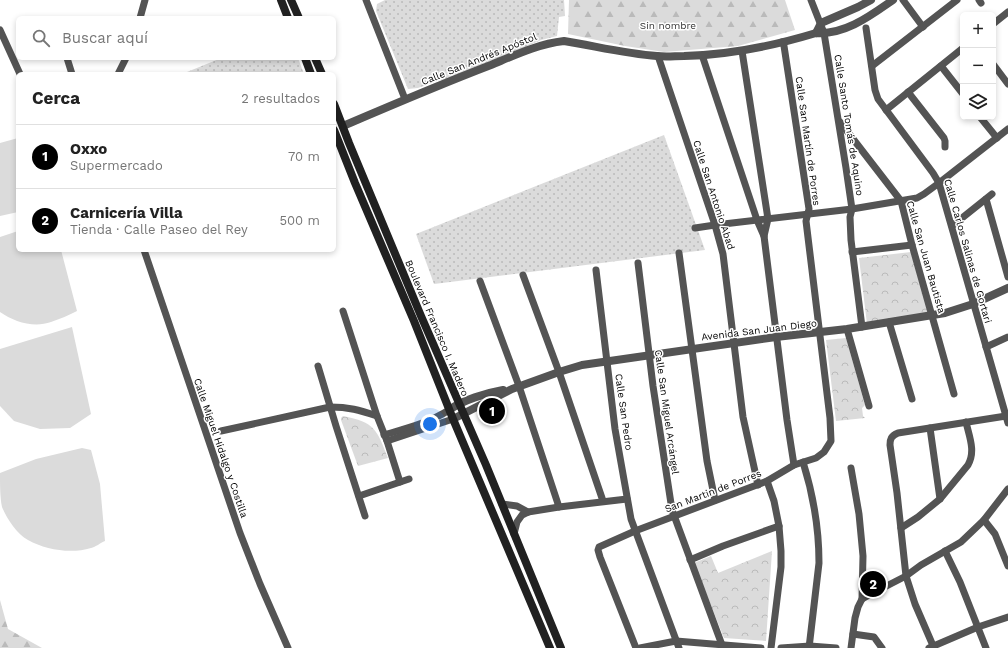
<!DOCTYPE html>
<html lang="es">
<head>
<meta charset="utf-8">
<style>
	:root { --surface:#fff; --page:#f2f2f2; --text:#222; --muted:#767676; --line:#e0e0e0; --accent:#000 }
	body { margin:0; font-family:"Work Sans",sans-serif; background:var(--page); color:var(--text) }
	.controls { position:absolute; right:12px; top:12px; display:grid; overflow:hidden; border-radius:6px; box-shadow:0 2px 6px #0003 }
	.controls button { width:36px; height:36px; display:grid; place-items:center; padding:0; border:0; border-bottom:1px solid var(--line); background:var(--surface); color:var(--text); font:20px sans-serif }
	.you { position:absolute; left:430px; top:424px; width:14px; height:14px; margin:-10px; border:3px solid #fff; border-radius:50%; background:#1a73e8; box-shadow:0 0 0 6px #1a73e833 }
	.badge { display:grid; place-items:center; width:26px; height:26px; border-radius:50%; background:var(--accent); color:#fff; font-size:13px; font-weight:700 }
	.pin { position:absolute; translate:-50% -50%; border:2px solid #fff; box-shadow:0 1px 4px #0006 }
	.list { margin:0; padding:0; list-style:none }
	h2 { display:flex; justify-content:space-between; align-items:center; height:52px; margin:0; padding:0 16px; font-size:17px }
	h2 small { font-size:13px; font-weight:400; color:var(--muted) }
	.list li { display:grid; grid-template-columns:26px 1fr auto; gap:12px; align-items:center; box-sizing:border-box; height:64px; padding:0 16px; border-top:1px solid var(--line) }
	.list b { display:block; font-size:15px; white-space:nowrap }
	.list p { margin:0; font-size:13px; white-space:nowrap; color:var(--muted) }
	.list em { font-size:13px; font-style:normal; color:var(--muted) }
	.icon { flex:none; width:22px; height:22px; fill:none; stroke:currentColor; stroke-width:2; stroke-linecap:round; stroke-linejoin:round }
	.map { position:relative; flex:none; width:1008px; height:648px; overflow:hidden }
	.search { position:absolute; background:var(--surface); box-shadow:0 2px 6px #0003; left:16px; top:16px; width:320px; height:44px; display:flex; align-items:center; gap:10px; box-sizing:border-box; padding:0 14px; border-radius:6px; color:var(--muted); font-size:15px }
	.panel { position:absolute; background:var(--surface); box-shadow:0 2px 6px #0003; left:16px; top:72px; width:320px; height:180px; border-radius:6px }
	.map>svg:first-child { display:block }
	.grass { fill:url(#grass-dots) }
	.forest { fill:url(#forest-firs) }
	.park { fill:url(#park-crowns) }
	.garden { fill:#dbdbdb }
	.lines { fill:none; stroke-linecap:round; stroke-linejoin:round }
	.minor { stroke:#545454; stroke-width:7 }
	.tertiary { stroke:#545454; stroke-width:8 }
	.secondary { stroke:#212121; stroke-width:8 }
	.labels { text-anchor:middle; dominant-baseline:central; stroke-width:3; stroke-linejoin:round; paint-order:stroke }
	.park-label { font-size:10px; fill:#323232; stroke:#fff }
	.street-label { font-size:10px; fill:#000; stroke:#fff }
</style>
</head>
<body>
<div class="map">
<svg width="1008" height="648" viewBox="0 0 1008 648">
	<defs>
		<pattern id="grass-dots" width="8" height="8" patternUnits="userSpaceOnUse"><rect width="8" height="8" fill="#dbdbdb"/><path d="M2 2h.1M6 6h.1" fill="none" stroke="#bababa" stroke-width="1.8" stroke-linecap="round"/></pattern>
		<pattern id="forest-firs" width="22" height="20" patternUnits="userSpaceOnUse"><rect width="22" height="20" fill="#dbdbdb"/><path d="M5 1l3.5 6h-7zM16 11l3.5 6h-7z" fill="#bababa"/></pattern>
		<pattern id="park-crowns" width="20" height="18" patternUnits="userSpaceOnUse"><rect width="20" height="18" fill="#dbdbdb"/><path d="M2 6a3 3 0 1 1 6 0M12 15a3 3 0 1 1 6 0" fill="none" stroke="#bababa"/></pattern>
	</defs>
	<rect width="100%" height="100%" fill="#fff"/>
	<g class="grass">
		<path d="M 385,0 L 564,0 L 565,16 L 559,17 L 557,36 L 541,40 L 461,76 L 437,81 L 418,88 L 408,89 L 376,11 L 377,4 Z"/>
		<path d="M 218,58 L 298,58 L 304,74 L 182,74 L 219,59 Z"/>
		<path d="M 664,135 L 705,250 L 434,284 L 416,234 Z"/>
	</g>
	<g class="forest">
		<path d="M 569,0 L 785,0 L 795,30 L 738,46 L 664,52 L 625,46 L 568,34 Z"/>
		<path d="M 0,600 L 8,629 L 42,648 L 0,648 Z"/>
	</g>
	<g class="park">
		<path d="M 911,252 L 929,314 L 867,324 L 859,258 Z"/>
		<path d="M 846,338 L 865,405 L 862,408 L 863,416 L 865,418 L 836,421 L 826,340 Z"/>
		<path d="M 343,416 C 375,422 377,430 388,458 L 358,466 L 341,420 L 341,418 Z"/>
		<path d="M 772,551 L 766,641 L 724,638 L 694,563 L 711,556 L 718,573 Z"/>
	</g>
	<g class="garden">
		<path d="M 18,138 L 18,212 L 0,216 L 0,143 Z"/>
		<path d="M 18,231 L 18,250 L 61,250 L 77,311 C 69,315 60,319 51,322 C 34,328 14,322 0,312 L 0,237 Z"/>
		<path d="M 72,327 L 91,414 L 70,428 L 40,429 L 14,421 L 0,406 L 0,349 Z"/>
		<path d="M 82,448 L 91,450 L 100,484 L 105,541 C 100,543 96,547 91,548 C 71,554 46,550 28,540 C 17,534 7,519 2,507 C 0,498 0,483 0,473 L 36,459 Z"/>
	</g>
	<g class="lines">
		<g class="minor">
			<path d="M 366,0 L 405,99"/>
			<path d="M 811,0 L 824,33 L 846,168 L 852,209 L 850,217 L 851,240 L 862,327"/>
			<path d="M 903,0 L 923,27"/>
			<path d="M 979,0 L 981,3"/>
			<path d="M 140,18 L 145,0"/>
			<path d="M 993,24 L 1008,12"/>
			<path d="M 866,28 L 875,90 L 878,99 L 933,173 L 939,183 L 1008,423"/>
			<path d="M 0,30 L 20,74"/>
			<path d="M 742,51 L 768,219 L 764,236 L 787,420 L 794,465"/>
			<path d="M 702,55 L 757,220 L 764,236"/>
			<path d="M 658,56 L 715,225 L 723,254 L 743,417 L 758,485"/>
			<path d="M 67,58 L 72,74"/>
			<path d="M 993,64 L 1008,84"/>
			<path d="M 872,66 L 957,0"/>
			<path d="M 941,66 L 963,94"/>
			<path d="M 118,74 L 126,58"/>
			<path d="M 908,92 L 944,138 L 945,141 L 945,147"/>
			<path d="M 886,110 L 963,48"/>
			<path d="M 980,117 L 997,138"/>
			<path d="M 840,122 L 901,201 L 912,245 L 954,394"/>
			<path d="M 986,199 L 1008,277"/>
			<path d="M 952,226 L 992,194"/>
			<path d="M 695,228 L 715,225 L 852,209 L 917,198 L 924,194 L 939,183 L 1008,129"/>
			<path d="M 144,250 L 240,533 L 260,584 L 288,648"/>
			<path d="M 852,252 L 912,245"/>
			<path d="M 679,253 L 707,461 L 715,500"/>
			<path d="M 638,263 L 653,386 L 672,510 L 722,645"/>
			<path d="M 596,270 L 615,429 L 631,519 L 679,648"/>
			<path d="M 523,275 L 559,372 L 603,501"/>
			<path d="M 480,281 L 519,386 L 559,507"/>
			<path d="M 343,311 L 377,416 L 387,441 L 400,482"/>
			<path d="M 889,322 L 912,399"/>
			<path d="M 847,329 L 869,406"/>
			<path d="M 986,347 L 1008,337"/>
			<path d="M 318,366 L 336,426 L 365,516"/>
			<path d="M 930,428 L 940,499"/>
			<path d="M 221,431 L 330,407 C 349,407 359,410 377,416"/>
			<path d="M 384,435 C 404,429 431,422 449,410"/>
			<path d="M 387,441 L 453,419"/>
			<path d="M 803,462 C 813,494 819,530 819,563 L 809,648"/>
			<path d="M 851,468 L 859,514 L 863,556 L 862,599"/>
			<path d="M 767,481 L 774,501 L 779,526 L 781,551 L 781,567 L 771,648"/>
			<path d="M 359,496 L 409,479"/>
			<path d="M 502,504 L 517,506 L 528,512"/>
			<path d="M 984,520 L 995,534 L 1008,566"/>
			<path d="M 901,528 L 918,517 L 940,499 L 968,465 C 976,451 969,436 966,422"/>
			<path d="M 514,534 L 517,522 L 522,515 L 528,512 L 559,507 L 627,499"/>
			<path d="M 945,551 L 960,582 L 986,648"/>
			<path d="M 690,560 L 723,546 L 779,526"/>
			<path d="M 853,634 L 874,637 L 882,648"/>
			<path d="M 636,648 L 600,557 L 598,550 L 599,547 L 635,531 L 767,481 L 794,465 L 816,458 L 824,452 L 831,441 L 830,418 L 806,221 L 809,209 L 784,46 L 782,42"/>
			<path d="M 640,648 L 676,641 L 761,648"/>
			<path d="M 781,648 L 810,646 L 836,648"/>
			<path d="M 851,648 L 855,618 L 858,607 L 862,599 L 871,594 L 906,576 L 921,565 L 961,542 L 984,520 L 1008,489"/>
			<path d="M 929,648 L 978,627 L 1008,617"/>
			<path d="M 934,648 L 915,604 L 906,576 L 897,493 L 890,445 C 890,439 891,436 898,433 L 1006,416"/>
		</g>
		<g class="tertiary">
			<path d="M 816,33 L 821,23 L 858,7 L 871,0"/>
			<path d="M 343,126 C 392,105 441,84 491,65 C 515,55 538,44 564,41 C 595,46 626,54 657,56 C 666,57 675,56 684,56 C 729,55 773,46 816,33 C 845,35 870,16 893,0"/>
			<path d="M 449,410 C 463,400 486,393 503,390"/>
			<path d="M 453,419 L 512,389 L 559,372 L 582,365 L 776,337 L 847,329 L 945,313 L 973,304 L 1008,288"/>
		</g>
		<g class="secondary">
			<path d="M 281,0 L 288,18"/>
			<path d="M 291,0 L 299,18"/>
			<path d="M 305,58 L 311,74"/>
			<path d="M 315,58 L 322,74"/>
			<path d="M 334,104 L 349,143 L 421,316 L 486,465 L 561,648"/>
			<path d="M 334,130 L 355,183 L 414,321 L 453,419 L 550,648"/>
		</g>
	</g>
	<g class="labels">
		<g class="park-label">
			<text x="668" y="25">Sin nombre</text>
		</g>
		<g class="street-label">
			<text transform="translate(479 59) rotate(-22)">Calle San Andrés Apóstol</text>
			<text transform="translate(849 125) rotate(81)">Calle Santo Tomás de Aquino</text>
			<text transform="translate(808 141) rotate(82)">Calle San Martín de Porres</text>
			<text transform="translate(714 195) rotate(72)">Calle San Antonio Abad</text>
			<text transform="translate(968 251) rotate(74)">Calle Carlos Salinas de Gortari</text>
			<text transform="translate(926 257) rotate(74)">Calle San Juan Bautista</text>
			<text transform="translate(437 328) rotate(67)">Boulevard Francisco I. Madero</text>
			<text transform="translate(759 330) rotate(-7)">Avenida San Juan Diego</text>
			<text transform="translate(624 412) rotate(82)">Calle San Pedro</text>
			<text transform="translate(667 412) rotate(82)">Calle San Miguel Arcángel</text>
			<text transform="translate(221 448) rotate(71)">Calle Miguel Hidalgo y Costilla</text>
			<text transform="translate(713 491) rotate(-21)">San Martin de Porres</text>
		</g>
	</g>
</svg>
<div class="controls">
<button>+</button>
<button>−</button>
<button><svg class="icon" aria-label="layers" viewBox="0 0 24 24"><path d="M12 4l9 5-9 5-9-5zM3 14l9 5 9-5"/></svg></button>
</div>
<div class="you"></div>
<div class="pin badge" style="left:492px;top:411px">1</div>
<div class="pin badge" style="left:873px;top:584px">2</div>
<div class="search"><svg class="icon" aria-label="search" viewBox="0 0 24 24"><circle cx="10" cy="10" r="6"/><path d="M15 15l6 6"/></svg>Buscar aquí</div>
<section class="panel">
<h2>Cerca<small>2 resultados</small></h2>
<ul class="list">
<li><span class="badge">1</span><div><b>Oxxo</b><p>Supermercado</p></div><em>70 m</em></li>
<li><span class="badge">2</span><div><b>Carnicería Villa</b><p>Tienda · Calle Paseo del Rey</p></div><em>500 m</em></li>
</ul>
</section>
</div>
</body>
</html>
